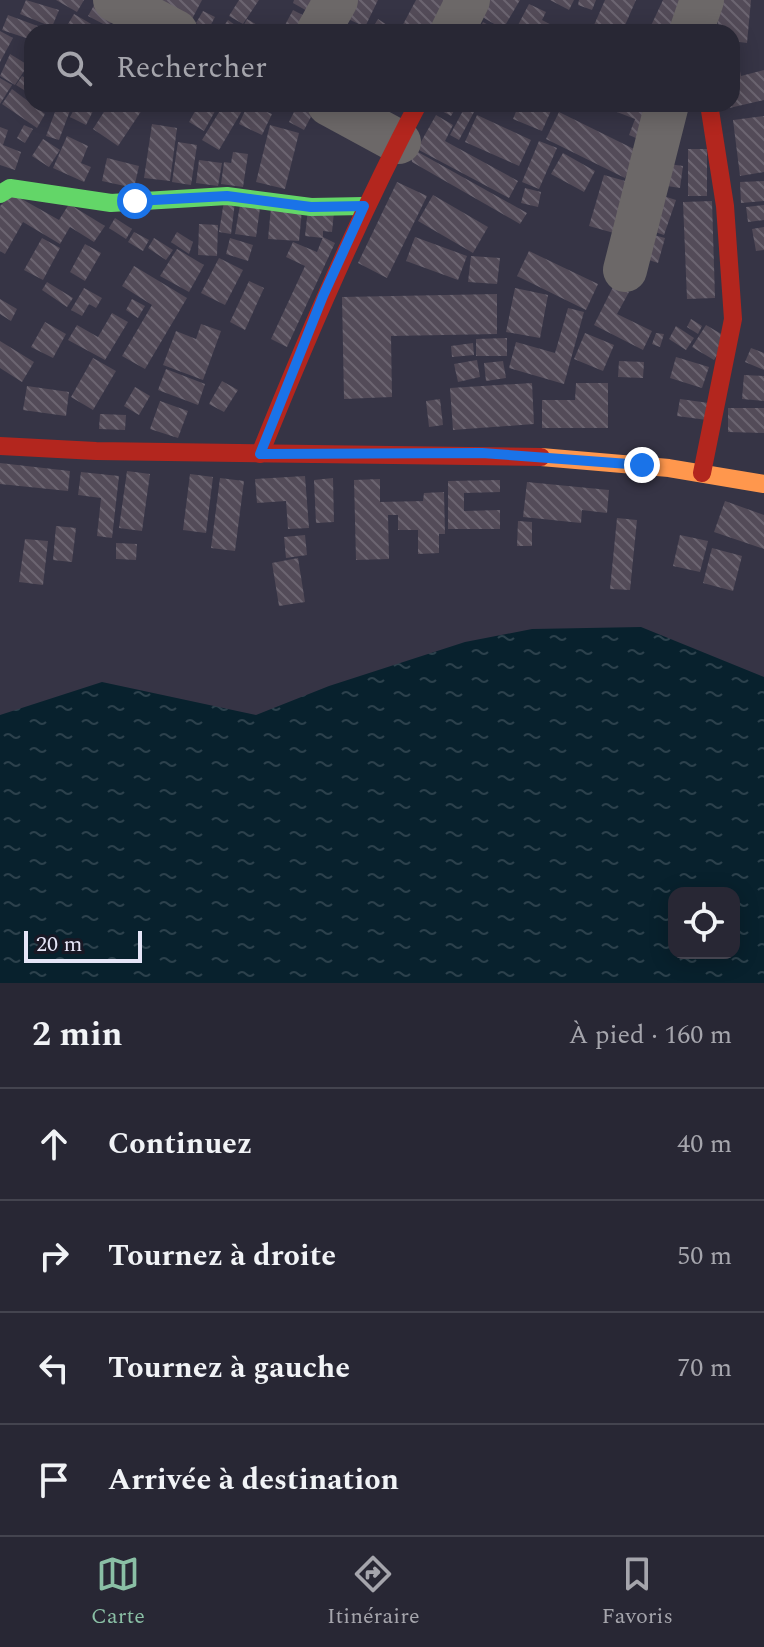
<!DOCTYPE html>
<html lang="fr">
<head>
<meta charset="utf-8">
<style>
	:root { --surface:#282734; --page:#302f3c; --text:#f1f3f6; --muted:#a5a5ac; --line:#44444f; --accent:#8abfa5 }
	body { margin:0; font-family:Spectral,serif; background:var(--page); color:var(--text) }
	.controls { position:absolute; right:24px; bottom:24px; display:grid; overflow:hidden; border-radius:16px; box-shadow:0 4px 20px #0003 }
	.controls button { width:72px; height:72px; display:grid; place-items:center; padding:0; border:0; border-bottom:2px solid var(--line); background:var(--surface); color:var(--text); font:40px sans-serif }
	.scale { position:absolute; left:24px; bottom:20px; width:118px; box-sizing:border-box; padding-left:8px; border:4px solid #e5e5f7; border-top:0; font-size:22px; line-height:28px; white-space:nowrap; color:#e5e5f7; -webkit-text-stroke:6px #191825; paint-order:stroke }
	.stop { position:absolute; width:24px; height:24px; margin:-18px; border:6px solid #1a73e8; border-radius:50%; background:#fff }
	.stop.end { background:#1a73e8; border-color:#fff; box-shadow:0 2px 8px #0008 }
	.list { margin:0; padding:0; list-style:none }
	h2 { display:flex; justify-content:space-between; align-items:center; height:104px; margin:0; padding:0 32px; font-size:34px }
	h2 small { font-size:26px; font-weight:400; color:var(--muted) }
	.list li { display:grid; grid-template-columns:52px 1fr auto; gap:24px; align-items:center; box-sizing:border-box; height:112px; padding:0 32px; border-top:2px solid var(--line) }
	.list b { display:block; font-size:30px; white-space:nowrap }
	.list em { font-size:26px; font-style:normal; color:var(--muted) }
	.icon { flex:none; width:44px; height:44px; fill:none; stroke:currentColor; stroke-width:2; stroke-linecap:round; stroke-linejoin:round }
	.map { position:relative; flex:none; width:764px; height:983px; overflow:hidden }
	.search { position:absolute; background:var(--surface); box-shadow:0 4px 20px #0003; left:24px; right:24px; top:24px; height:88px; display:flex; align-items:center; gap:20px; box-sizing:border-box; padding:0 28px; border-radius:24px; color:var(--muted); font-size:30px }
	.sheet { height:552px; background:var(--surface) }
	nav { display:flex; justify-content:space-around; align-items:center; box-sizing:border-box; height:112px; border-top:2px solid var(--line); background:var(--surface); font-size:22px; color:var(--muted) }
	nav a { display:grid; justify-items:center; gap:4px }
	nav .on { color:var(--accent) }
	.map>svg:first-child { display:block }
	.water { fill:url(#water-ripples); fill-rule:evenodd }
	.building { fill:url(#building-back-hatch) }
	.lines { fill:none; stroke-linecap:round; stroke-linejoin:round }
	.street { stroke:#6c6868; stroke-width:44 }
	.fast { stroke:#63d668; stroke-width:18 }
	.slow { stroke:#ff974d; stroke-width:18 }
	.jam { stroke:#b3261e; stroke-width:18 }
	.route { stroke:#1a73e8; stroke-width:10 }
</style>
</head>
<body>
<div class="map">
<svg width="764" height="983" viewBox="0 0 764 983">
	<defs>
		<pattern id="water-ripples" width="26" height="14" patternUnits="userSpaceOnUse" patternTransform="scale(2)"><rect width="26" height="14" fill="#08212d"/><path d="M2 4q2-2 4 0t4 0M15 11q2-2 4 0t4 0" fill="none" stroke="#2c414c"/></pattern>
		<pattern id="building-back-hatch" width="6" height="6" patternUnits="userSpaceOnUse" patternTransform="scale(2)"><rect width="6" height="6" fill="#534b58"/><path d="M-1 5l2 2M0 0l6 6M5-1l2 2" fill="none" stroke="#6c6571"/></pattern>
	</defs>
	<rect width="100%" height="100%" fill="#363445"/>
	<path class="water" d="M 641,627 L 764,677 L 764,983 L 0,983 L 0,715 L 102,682 L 256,715 L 329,686 L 465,642 L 532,629 ZM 674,893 L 734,893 L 734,953 L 674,953 Z"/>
	<g class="building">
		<path d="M 26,0 L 59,10 L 52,27 L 20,14 Z"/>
		<path d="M 56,0 L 84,0 L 77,12 Z"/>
		<path d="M 97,0 L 114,14 L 109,27 L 88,16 Z"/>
		<path d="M 161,0 L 202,0 L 191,21 Z"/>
		<path d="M 239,0 L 259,0 L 243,24 L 229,16 Z"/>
		<path d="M 294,0 L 315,0 L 309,12 L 293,3 Z"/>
		<path d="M 352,0 L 378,0 L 365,27 L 344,17 Z"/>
		<path d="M 416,0 L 451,0 L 434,32 L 399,32 Z"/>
		<path d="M 485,0 L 520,0 L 503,29 L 477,14 Z"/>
		<path d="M 550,0 L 574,0 L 569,10 Z"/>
		<path d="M 579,0 L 596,0 L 592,10 L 578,5 Z"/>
		<path d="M 605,0 L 636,0 L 622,32 L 591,32 Z"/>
		<path d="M 663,0 L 696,0 L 681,32 L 648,32 Z"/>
		<path d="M 720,0 L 751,0 L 747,43 L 732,41 L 732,32 L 717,32 Z"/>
		<path d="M 529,4 L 546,12 L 542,20 L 565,32 L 527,32 L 517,27 Z"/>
		<path d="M 293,10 L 316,22 L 311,32 L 294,32 L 284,27 Z"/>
		<path d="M 203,11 L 215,17 L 208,30 L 196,23 Z"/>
		<path d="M 74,14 L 105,32 L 65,29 Z"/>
		<path d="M 8,15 L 43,28 L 41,32 L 32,32 L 32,40 L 2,30 Z"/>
		<path d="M 247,19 L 269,32 L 240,32 Z"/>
		<path d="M 378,19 L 393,29 L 391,32 L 370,32 Z"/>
		<path d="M 228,20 L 238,27 L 234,32 L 220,31 Z"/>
		<path d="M 483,22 L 501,32 L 478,32 Z"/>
		<path d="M 0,31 L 13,38 L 0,62 Z"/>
		<path d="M 10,54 L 28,65 L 15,85 L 0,76 Z"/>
		<path d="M 737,57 L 741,76 L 764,70 L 764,100 L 725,109 L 724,104 L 732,104 L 732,58 Z"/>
		<path d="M 22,76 L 32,82 L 32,95 L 16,85 Z"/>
		<path d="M 0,78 L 12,85 L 0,104 Z"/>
		<path d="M 12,89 L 45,114 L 37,128 L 2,104 Z"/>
		<path d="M 58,104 L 71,108 L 59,140 L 46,136 Z"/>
		<path d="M 77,104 L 95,107 L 86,125 L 70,117 Z"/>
		<path d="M 109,104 L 146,104 L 118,146 L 93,129 Z"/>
		<path d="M 199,104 L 219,104 L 204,131 L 189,122 Z"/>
		<path d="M 224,104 L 246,104 L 219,150 L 202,140 Z"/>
		<path d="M 248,104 L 272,114 L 262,135 L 239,124 Z"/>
		<path d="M 298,104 L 314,111 L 304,130 L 289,122 Z"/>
		<path d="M 441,104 L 454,104 L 457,106 L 451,116 L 438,109 Z"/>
		<path d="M 519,104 L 554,104 L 542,131 L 513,119 Z"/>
		<path d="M 605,104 L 661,104 L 645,142 L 629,135 L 635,119 L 604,107 Z"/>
		<path d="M 465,107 L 474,112 L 459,140 L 450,135 Z"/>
		<path d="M 559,112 L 638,151 L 625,178 L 546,139 Z"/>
		<path d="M 436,115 L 453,125 L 445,141 L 518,181 L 509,198 L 417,149 Z"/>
		<path d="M 477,115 L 531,140 L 519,166 L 465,142 Z"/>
		<path d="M 764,116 L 764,172 L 740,176 L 733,120 Z"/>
		<path d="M 152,124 L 177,128 L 170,181 L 144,178 Z"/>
		<path d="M 24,125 L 33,129 L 25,143 L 17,138 Z"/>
		<path d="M 270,125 L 299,133 L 285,189 L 256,182 Z"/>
		<path d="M 0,127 L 8,130 L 3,145 L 21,152 L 15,170 L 0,165 Z"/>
		<path d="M 67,136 L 88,146 L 81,163 L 91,167 L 84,182 L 53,168 Z"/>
		<path d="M 43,139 L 60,150 L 49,167 L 32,156 Z"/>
		<path d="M 539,141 L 557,148 L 539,189 L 522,182 Z"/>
		<path d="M 178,142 L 197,145 L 191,185 L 172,182 Z"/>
		<path d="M 409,147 L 527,213 L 520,224 L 412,162 Z"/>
		<rect x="688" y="149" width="19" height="47"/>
		<path d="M 233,152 L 248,154 L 243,187 L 221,184 L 224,162 L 231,163 Z"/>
		<path d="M 563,153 L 595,171 L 584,192 L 551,174 Z"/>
		<path d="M 107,158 L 139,166 L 134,188 L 102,181 Z"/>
		<path d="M 199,160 L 222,163 L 218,186 L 196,183 Z"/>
		<path d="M 669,164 L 683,166 L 680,188 L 654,184 Z"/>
		<path d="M 604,175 L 636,184 L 621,235 L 589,226 Z"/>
		<path d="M 764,181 L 764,201 L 741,203 L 740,182 Z"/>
		<path d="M 397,182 L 427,196 L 387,278 L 358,263 Z"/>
		<path d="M 525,188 L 541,192 L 538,207 L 521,203 Z"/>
		<path d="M 654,193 L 676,200 L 664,235 L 643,228 Z"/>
		<path d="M 13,194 L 59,220 L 69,204 L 105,226 L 94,242 L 70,227 L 60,244 L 23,222 L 5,254 L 0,251 L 0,206 Z"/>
		<path d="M 433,195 L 488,227 L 473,253 L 418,221 Z"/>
		<path d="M 224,201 L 235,202 L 231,234 L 219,232 Z"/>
		<path d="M 712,201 L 715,298 L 687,299 L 683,202 Z"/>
		<path d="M 240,205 L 260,208 L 256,237 L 235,234 Z"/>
		<path d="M 764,205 L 764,220 L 748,222 L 746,207 Z"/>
		<path d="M 271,207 L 302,210 L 299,241 L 268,239 Z"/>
		<path d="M 308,209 L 334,212 L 332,232 L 323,231 L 323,238 L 305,236 Z"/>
		<path d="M 115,218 L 132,229 L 126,239 L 109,228 Z"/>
		<path d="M 199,224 L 218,225 L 217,256 L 198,255 Z"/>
		<path d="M 764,227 L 764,250 L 756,251 L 752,229 Z"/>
		<path d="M 134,232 L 149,240 L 143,251 L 128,242 Z"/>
		<path d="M 177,232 L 193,242 L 189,254 L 171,242 Z"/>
		<path d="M 643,232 L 665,238 L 658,263 L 637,256 Z"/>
		<path d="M 323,237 L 335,243 L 287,347 L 271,339 L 305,266 L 286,257 L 293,242 L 317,252 Z"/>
		<path d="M 415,237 L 467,256 L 458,280 L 406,261 Z"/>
		<path d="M 42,238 L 60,248 L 43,280 L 24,270 Z"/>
		<path d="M 154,238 L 173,250 L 166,260 L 148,248 Z"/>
		<path d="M 230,238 L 253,245 L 248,261 L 226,254 Z"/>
		<path d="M 85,244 L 101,253 L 85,281 L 70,272 Z"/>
		<path d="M 177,249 L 204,265 L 189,292 L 160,276 Z"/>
		<path d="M 529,251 L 598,284 L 586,310 L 517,276 Z"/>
		<path d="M 471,256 L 500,258 L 497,284 L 468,282 Z"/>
		<path d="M 219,258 L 243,270 L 225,305 L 201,293 Z"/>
		<path d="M 134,266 L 187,298 L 145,369 L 122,356 L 152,305 L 122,286 Z"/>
		<path d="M 249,281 L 264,288 L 245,330 L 230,322 Z"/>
		<path d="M 47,282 L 73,298 L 67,307 L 42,290 Z"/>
		<path d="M 614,285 L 629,292 L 617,314 L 652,331 L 643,350 L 594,325 Z"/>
		<path d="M 84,288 L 102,298 L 96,308 L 89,304 L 82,316 L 71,310 Z"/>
		<path d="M 515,288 L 548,295 L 540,338 L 506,332 Z"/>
		<path d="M 497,294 L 497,334 L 391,336 L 392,397 L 344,399 L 342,297 Z"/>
		<path d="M 0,299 L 17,309 L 11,321 L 0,314 Z"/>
		<path d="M 132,299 L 145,306 L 138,318 L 126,310 Z"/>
		<path d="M 568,308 L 584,312 L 564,384 L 509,368 L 516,342 L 555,353 Z"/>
		<path d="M 112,313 L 128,322 L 105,360 L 68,340 L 77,325 L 98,337 Z"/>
		<path d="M 691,319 L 702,326 L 698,334 L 687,327 Z"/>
		<path d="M 45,322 L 66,334 L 53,358 L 31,347 Z"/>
		<path d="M 201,324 L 221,331 L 203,380 L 163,365 L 176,331 L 196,339 Z"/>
		<path d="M 706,325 L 728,338 L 714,360 L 692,347 Z"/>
		<path d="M 676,326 L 694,338 L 686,350 L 669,339 Z"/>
		<path d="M 585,333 L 614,345 L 603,371 L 574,359 Z"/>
		<path d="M 656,333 L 664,334 L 660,347 L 652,344 Z"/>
		<path d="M 507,338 L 507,356 L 476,356 L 476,339 Z"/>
		<path d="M 0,341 L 34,362 L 22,382 L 0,368 Z"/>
		<path d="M 473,343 L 474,355 L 452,357 L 451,346 Z"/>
		<path d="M 751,348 L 764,353 L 764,370 L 745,362 Z"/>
		<path d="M 676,357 L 709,367 L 702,388 L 670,378 Z"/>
		<path d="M 93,358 L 116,371 L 93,410 L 71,397 Z"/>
		<path d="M 477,360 L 480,377 L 458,382 L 454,364 Z"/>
		<path d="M 503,361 L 506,378 L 486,381 L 484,363 Z"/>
		<path d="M 619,361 L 644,362 L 643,378 L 618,377 Z"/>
		<path d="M 166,369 L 205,384 L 198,405 L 158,390 Z"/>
		<path d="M 744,375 L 764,376 L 764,401 L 742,399 Z"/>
		<path d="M 222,381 L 238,390 L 224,412 L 209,404 Z"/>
		<path d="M 532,383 L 534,424 L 453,430 L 450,388 Z"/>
		<path d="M 576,383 L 608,383 L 608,428 L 542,428 L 542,400 L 575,400 Z"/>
		<path d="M 27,386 L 69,392 L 66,416 L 23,410 Z"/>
		<path d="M 135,387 L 150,396 L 139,415 L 124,406 Z"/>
		<path d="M 440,399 L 443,425 L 429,427 L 426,401 Z"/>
		<path d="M 680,399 L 709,403 L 707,420 L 677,416 Z"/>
		<path d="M 160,401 L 188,411 L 178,438 L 150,429 Z"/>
		<path d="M 728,408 L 764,408 L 764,433 L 728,432 Z"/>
		<path d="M 100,414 L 126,415 L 125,430 L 99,429 Z"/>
		<path d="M 0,463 L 70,471 L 68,491 L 0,484 Z"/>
		<path d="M 127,471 L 150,474 L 142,531 L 119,528 Z"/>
		<path d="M 81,472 L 119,476 L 112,538 L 97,536 L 101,498 L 78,495 Z"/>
		<path d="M 190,474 L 213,477 L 206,533 L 183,530 Z"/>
		<path d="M 305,476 L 309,528 L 288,529 L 286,501 L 257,503 L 255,479 Z"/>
		<path d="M 220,478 L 244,481 L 235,551 L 211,548 Z"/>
		<path d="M 333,478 L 334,522 L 316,523 L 314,480 Z"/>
		<path d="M 380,479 L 380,502 L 423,501 L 424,493 L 444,492 L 445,534 L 439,534 L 439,553 L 418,554 L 418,530 L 398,530 L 398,515 L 388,515 L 389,559 L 356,560 L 354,480 Z"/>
		<path d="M 500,480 L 500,492 L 464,493 L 464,511 L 500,510 L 500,529 L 448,529 L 448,481 Z"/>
		<path d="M 527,482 L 609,490 L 607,513 L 582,510 L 581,523 L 523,517 Z"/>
		<path d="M 725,501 L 764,515 L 764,549 L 714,532 Z"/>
		<path d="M 617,518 L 637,520 L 630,590 L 610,589 Z"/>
		<path d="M 518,521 L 532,522 L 532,546 L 517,546 Z"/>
		<path d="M 56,526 L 76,528 L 72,562 L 53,560 Z"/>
		<path d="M 305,535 L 307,555 L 286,558 L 284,537 Z"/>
		<path d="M 680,535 L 708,541 L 700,572 L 673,566 Z"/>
		<path d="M 25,539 L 48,541 L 43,585 L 19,582 Z"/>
		<path d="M 116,543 L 137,544 L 136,560 L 116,559 Z"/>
		<path d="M 712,548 L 742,556 L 733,591 L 703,583 Z"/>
		<path d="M 298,558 L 305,602 L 279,606 L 272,563 Z"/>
	</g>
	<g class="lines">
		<g class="street">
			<path d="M 115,0 L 176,32"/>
			<path d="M 318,32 L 336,0"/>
			<path d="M 452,32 L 468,0"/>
			<path d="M 691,32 L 702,0"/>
			<path d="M 329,104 L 399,142"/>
			<path d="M 625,270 L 667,104"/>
		</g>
		<path class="fast" d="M 0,194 L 10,188 L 111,203 L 227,196 L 311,207 L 364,206"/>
		<path class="slow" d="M 541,457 L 669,468 L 764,484"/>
		<g class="jam">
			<path d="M 0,446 L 96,451 L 541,457"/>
			<path d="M 260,454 C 308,334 358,218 418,104"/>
			<path d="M 702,473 L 733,319 L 725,206 L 709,104"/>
		</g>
	</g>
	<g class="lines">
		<path class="route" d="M 135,201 L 227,196 L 311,207 L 364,206 L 323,296 L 260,454 L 482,453 L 642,465"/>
	</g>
</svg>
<div class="controls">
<button><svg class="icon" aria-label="locate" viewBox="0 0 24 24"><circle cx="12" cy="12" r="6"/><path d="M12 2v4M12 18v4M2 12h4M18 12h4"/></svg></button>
</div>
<div class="scale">20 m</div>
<div class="stop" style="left:135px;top:201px"></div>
<div class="stop end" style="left:642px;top:465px"></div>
<div class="search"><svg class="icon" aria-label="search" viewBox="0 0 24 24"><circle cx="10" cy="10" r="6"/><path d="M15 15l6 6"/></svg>Rechercher</div>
</div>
<section class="sheet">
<h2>2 min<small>À pied · 160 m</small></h2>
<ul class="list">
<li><svg class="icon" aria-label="ahead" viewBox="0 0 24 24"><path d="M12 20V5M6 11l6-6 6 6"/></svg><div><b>Continuez</b></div><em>40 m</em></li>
<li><svg class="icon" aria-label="right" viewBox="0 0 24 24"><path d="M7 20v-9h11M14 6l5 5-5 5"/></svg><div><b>Tournez à droite</b></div><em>50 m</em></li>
<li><svg class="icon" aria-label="left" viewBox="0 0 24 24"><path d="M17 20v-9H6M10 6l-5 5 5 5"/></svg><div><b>Tournez à gauche</b></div><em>70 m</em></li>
<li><svg class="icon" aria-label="arrive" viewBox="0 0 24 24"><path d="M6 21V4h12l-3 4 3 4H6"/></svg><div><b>Arrivée à destination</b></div></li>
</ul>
</section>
<nav>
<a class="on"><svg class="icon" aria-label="map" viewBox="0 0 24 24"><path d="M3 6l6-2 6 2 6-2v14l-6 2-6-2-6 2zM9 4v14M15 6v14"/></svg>Carte</a>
<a><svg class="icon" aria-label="directions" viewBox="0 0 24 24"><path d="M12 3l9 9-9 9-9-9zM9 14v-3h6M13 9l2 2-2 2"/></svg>Itinéraire</a>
<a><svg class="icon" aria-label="saved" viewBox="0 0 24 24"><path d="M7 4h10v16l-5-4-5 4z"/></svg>Favoris</a>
</nav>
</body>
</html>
